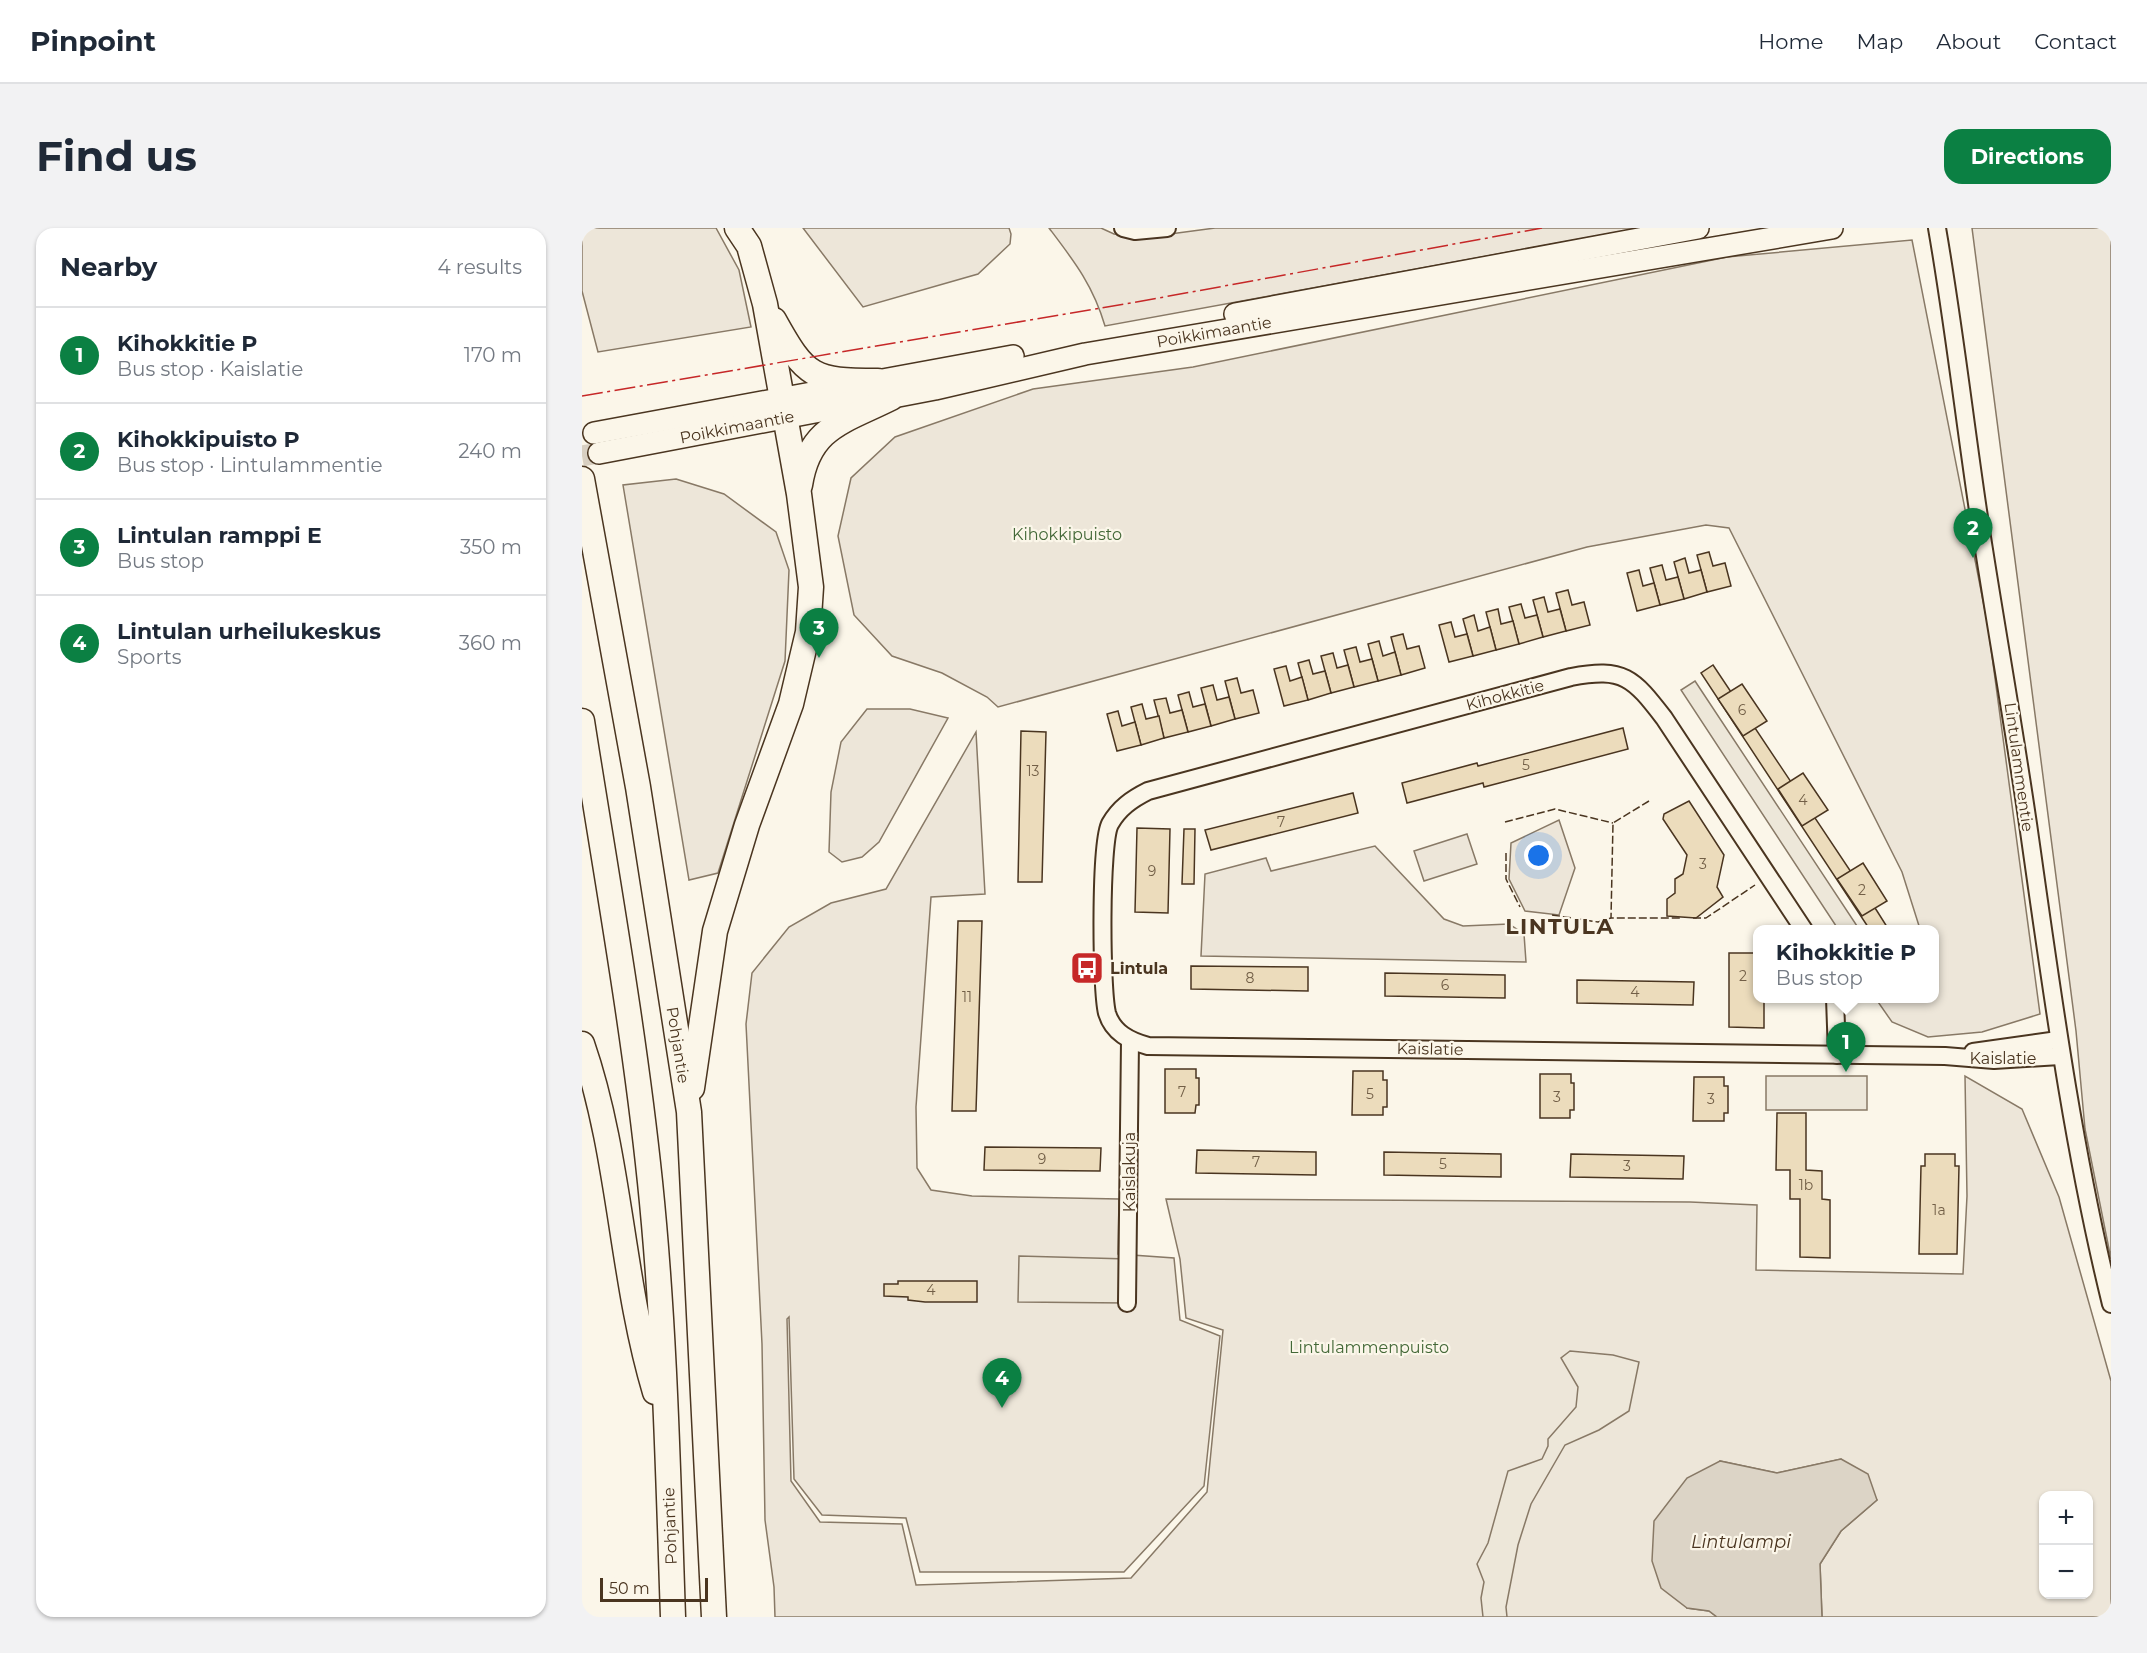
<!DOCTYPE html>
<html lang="en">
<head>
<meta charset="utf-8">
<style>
	:root { --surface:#fff; --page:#f2f2f3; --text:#1f2937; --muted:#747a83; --line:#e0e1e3; --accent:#0b8043 }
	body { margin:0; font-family:Montserrat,sans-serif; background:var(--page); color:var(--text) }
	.controls { position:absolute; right:18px; bottom:18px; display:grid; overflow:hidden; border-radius:12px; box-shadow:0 2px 4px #0004 }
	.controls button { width:54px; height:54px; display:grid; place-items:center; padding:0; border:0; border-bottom:2px solid var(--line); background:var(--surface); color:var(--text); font:30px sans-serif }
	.scale { position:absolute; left:18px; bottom:15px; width:108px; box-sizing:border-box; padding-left:6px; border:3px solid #4a3520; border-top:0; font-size:16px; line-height:21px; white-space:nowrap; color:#4a3520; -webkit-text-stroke:4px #fbf6e9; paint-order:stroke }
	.you { position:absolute; left:957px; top:628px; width:21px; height:21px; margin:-15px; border:4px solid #fff; border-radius:50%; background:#1a73e8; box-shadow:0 0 0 9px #1a73e833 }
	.badge { display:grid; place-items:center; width:39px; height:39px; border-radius:50%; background:var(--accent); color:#fff; font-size:20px; font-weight:700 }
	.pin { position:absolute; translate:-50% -50px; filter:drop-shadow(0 2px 3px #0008) }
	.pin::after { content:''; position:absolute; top:32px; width:21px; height:18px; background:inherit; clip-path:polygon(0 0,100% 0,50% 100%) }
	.popup { position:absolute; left:1171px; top:697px; width:186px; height:78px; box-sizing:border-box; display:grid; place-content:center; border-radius:12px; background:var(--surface); filter:drop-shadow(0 2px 4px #0005); font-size:20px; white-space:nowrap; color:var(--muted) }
	.popup b { font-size:22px; color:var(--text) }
	.popup::after { content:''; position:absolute; left:50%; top:100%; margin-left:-12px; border:12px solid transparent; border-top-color:var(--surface) }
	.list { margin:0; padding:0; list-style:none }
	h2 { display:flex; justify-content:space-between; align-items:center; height:78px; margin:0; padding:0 24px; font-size:26px }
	h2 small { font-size:20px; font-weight:400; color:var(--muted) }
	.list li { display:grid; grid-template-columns:39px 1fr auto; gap:18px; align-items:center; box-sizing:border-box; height:96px; padding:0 24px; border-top:2px solid var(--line) }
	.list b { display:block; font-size:22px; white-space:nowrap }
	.list p { margin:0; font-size:20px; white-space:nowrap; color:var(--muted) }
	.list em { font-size:20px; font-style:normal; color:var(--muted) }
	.map { position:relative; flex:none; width:1529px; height:1389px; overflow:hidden; border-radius:18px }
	header { display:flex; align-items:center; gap:36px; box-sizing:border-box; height:84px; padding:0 30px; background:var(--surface); border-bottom:2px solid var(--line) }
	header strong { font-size:28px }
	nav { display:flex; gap:33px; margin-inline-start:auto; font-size:21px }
	.intro { display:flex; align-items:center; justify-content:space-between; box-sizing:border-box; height:144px; padding:0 36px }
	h1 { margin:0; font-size:42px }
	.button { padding:15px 27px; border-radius:18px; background:var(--accent); color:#fff; font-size:21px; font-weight:700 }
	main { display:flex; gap:36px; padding:0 36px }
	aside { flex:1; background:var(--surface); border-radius:18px; box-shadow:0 2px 4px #0004 }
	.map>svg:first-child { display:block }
	.green { fill:#ede6d9; stroke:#887966; stroke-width:1.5; fill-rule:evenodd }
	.parking { fill:#ede7d9; stroke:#887966; stroke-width:1.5 }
	.water { fill:#dcd4c6; stroke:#887966; stroke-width:1.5 }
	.building { fill:#ecdcbc; stroke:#4a3520; stroke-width:1.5 }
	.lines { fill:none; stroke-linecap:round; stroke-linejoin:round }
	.major-tunnel { stroke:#d8cfc1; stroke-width:21; stroke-dasharray:21 10; stroke-linecap:butt }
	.minor-casing { stroke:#4a3520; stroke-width:20 }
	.major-casing { stroke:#4a3520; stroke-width:24 }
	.highway-casing { stroke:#4a3520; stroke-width:27 }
	.minor { stroke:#fbf6e9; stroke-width:16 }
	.major { stroke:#fbf6e9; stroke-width:21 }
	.highway { stroke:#fbf6e9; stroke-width:24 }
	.fence { stroke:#4a3520; stroke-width:1.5; stroke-dasharray:8 3; stroke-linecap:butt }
	.power { stroke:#c62828; stroke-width:1.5; stroke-dasharray:21 4.5 3 4.5; stroke-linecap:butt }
	.labels { text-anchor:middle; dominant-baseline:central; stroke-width:4.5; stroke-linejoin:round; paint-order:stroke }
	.number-label { font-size:14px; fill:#725f47 }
	.street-label { font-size:16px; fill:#4a3520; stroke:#fbf6e9 }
	.park-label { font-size:16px; fill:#436837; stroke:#fbf6e9 }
	.poi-label { font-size:16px; font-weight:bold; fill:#4a3520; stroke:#fbf6e9; text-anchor:start }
	.water-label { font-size:18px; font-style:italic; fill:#4a3520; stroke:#fbf6e9 }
	.district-label { font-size:22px; font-weight:bold; letter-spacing:1.5px; fill:#4a3520; stroke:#fbf6e9 }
</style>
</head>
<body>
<header>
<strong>Pinpoint</strong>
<nav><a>Home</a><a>Map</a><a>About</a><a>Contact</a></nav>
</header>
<div class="intro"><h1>Find us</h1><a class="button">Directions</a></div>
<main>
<aside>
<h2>Nearby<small>4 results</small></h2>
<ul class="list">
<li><span class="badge">1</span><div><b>Kihokkitie P</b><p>Bus stop · Kaislatie</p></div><em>170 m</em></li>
<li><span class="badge">2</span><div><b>Kihokkipuisto P</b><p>Bus stop · Lintulammentie</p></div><em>240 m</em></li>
<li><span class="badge">3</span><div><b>Lintulan ramppi E</b><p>Bus stop</p></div><em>350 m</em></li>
<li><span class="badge">4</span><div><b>Lintulan urheilukeskus</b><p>Sports</p></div><em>360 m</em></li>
</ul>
</aside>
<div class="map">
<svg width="1529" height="1389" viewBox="0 0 1529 1389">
	<rect width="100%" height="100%" fill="#fbf6e9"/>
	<g class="green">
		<path d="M 0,0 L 134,0 L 157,42 L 169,99 L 16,124 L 0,63 Z"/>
		<path d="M 221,0 L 427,0 L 429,6 L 428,16 L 396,46 L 281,79 Z"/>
		<path d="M 467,0 L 519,0 L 532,6 L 558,10 L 633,0 L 1058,0 L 523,98 C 511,57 492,33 467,0 Z"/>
		<path d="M 1390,0 L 1529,0 L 1529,1031 L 1503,901 L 1494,803 Z"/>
		<path d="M 1330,12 L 1406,398 L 1458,786 L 1400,804 L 1346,809 L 1310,794 L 1294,771 L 1352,770 L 1352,702 L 1338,701 L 1320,644 L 1147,300 L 1124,297 L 1005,319 L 416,479 L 405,469 L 360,445 L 310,428 L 272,387 L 256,308 L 269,250 L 313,209 L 451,161 L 611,139 L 1145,29 Z"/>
		<path d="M 94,251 L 142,266 L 194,304 L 207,342 L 203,433 L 136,645 L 107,652 L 41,257 Z"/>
		<path d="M 285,481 L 328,481 L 366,490 L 297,614 L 280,629 L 260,634 L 247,624 L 249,564 L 259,514 Z"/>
		<path d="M 394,504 L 403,666 L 349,669 L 334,879 L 335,940 L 349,962 L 390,968 L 537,971 L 536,1026 L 592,1030 L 598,1092 L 638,1108 L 622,1258 L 542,1344 L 338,1344 L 324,1290 L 240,1287 L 212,1251 L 207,1089 L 205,1091 L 209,1253 L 238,1294 L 320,1296 L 334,1357 L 549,1350 L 625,1264 L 641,1102 L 604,1090 L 598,1031 L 584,971 L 1108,974 L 1175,977 L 1174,1042 L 1381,1046 L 1385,968 L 1383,848 L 1440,881 L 1477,969 L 1529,1153 L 1529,1389 L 1240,1389 L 1238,1336 L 1259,1303 L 1295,1272 L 1259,1231 L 1195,1245 L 1138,1233 L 1105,1380 L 1127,1383 L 1135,1389 L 193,1389 L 192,1359 L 183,1292 L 180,1116 L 164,796 L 170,745 L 207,699 L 249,675 L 304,661 ZM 1462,1268 L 1506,1268 L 1506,1366 L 1462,1366 Z"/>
		<path d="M 977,592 L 993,640 L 977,687 L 943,683 L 927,651 L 929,615 Z"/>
		<path d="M 885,606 L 895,636 L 842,653 L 832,623 Z"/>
		<path d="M 793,618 L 862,691 L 881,698 L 927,696 L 942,706 L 944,734 L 619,728 L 623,646 L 684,630 L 689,643 Z"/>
	</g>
	<g class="parking">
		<path d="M 1113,453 L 1277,701 L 1256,701 L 1099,462 Z"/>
		<rect x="1184" y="848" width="101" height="34"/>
		<path d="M 437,1028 L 546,1031 L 545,1075 L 436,1074 Z"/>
		<path d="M 988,1123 L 1031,1127 L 1057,1134 L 1047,1183 L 1017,1202 L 983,1217 L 949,1276 L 936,1317 L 924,1379 L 925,1389 L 901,1389 L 899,1370 L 902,1354 L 895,1336 L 906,1315 L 926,1243 L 960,1231 L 966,1218 L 966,1211 L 994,1179 L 996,1159 L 979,1130 Z"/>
	</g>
	<path class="water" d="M 1259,1231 L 1286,1246 L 1295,1272 L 1259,1303 L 1238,1336 L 1240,1389 L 1135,1389 L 1127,1383 L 1105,1380 L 1079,1360 L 1070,1333 L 1072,1293 L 1105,1250 L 1138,1233 L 1195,1245 Z"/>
	<g class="building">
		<path d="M 1127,324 L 1131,338 L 1143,335 L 1149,358 L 1125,364 L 1115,327 Z"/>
		<path d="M 1103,330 L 1107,345 L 1119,342 L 1125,364 L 1102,371 L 1092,334 Z"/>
		<path d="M 1080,337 L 1084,352 L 1096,349 L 1102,371 L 1078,377 L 1068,340 Z"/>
		<path d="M 1057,342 L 1061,358 L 1072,355 L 1078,377 L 1055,383 L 1045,345 Z"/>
		<path d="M 986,362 L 990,377 L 1002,374 L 1008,397 L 984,403 L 974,365 Z"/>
		<path d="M 962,369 L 966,384 L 978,381 L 984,403 L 961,409 L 951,372 Z"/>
		<path d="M 939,376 L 943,390 L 955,387 L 961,409 L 937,416 L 927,379 Z"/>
		<path d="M 916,381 L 919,396 L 931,393 L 937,416 L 914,422 L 904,384 Z"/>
		<path d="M 892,387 L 896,403 L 908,399 L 914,422 L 891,428 L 881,391 Z"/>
		<path d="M 869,394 L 873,409 L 885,406 L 891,428 L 867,434 L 857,397 Z"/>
		<path d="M 821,406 L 825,421 L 837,418 L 843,440 L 819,447 L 809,409 Z"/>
		<path d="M 797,413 L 801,428 L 813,424 L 819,447 L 796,453 L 786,416 Z"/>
		<path d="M 774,419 L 778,434 L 790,431 L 796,453 L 772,459 L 762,422 Z"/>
		<path d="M 751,425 L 755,440 L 766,437 L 772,459 L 749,465 L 739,428 Z"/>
		<path d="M 727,432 L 731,446 L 743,443 L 749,465 L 726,472 L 716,435 Z"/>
		<path d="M 1131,437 L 1295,683 L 1307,702 L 1288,702 L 1119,445 Z"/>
		<path d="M 704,438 L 708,453 L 720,449 L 726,472 L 702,478 L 692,441 Z"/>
		<path d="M 655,450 L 659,465 L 671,462 L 677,485 L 653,491 L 643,453 Z"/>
		<path d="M 1160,456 L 1185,493 L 1161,508 L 1136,471 Z"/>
		<path d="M 631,457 L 635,472 L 647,469 L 653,491 L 629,498 L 619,460 Z"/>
		<path d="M 607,464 L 611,479 L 623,476 L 629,498 L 606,504 L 596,467 Z"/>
		<path d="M 584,470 L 588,485 L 600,482 L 606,504 L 582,510 L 572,472 Z"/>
		<path d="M 560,476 L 564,491 L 577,488 L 582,510 L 559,517 L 549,479 Z"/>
		<path d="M 536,483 L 540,498 L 553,494 L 559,517 L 535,523 L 525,486 Z"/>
		<path d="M 1041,500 L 1046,521 L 902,559 L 901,555 L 825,575 L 820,555 L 895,535 L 896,538 Z"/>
		<path d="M 439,503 L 464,504 L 460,654 L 436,654 Z"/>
		<path d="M 1221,545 L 1246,582 L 1220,598 L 1196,561 Z"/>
		<path d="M 771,565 L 776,585 L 629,622 L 623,602 Z"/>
		<path d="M 1107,573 L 1142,627 L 1135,659 L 1141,669 L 1114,690 L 1085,688 L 1085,671 L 1093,665 L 1093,651 L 1101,646 L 1105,627 L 1081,591 L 1082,586 Z"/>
		<path d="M 555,600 L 588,601 L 586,685 L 553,684 Z"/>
		<path d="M 602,601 L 613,601 L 612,656 L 600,656 Z"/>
		<path d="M 1281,635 L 1305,673 L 1280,688 L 1255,651 Z"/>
		<path d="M 376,693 L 400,693 L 394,883 L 370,883 Z"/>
		<path d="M 1147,725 L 1176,725 L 1176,770 L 1182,770 L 1182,800 L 1147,799 Z"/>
		<path d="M 609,738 L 726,739 L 726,763 L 609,761 Z"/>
		<path d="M 803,745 L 923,747 L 923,770 L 803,768 Z"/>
		<path d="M 995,752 L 1112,754 L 1111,777 L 995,775 Z"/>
		<path d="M 583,841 L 614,841 L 614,850 L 617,850 L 617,877 L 614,877 L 613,885 L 583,885 Z"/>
		<path d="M 771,843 L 801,843 L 801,852 L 805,852 L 805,879 L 801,879 L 801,887 L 770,887 Z"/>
		<path d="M 958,846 L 989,846 L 989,855 L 992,855 L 992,882 L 988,882 L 988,890 L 958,890 Z"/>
		<path d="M 1112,849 L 1142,849 L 1142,858 L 1146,858 L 1146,885 L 1142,885 L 1142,893 L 1111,893 Z"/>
		<path d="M 1195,885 L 1224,885 L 1224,942 L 1240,943 L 1240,971 L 1248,972 L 1248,1030 L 1218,1029 L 1218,971 L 1208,971 L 1208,942 L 1194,942 Z"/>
		<path d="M 403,919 L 519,920 L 518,943 L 402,942 Z"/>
		<path d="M 615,922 L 734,924 L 734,947 L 614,945 Z"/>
		<path d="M 802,924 L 919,926 L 919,949 L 802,947 Z"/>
		<path d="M 989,926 L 1102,928 L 1101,951 L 988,949 Z"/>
		<path d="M 1343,926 L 1373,926 L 1373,938 L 1377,938 L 1375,1026 L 1337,1026 L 1339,938 L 1343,938 Z"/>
		<path d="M 316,1053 L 395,1053 L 395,1074 L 343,1074 L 326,1072 L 326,1069 L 302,1068 L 302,1056 L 316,1056 Z"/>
	</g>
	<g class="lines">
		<path class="major-tunnel" d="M 0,228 L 17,225"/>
		<g class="minor-casing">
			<g id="minor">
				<path d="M 541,0 L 553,3 L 585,0"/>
				<path d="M 1355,0 C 1373,103 1384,206 1400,309 C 1415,405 1432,500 1446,596 C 1469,757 1490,918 1529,1076"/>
				<path d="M 1222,702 L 1082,490 C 1051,450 1042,439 989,449 L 566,563 C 550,571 537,580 528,596 C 518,615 519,761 525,785 C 531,805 548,813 566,818 L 1363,828 L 1412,832 L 1478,828"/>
				<path d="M 1253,770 L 1255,827"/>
				<path d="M 1391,824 L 1476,812"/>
				<path d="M 545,1075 L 548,813"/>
			</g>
		</g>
		<g class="major-casing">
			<g id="major">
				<path d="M 653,86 L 1116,0"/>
				<path d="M 12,205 L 431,128"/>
				<path d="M 17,225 L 353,161 L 503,126 L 1250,0"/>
			</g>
		</g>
		<g class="highway-casing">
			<g id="highway">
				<path d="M 192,92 C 224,150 231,153 296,153"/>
				<path d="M 0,251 L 56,559 L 107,884 L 132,1389"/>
				<path d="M 218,257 C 227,199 261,194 309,170"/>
				<path d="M 0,493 C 24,646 52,800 68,954 C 83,1099 86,1244 91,1389"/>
				<path d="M 0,816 C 39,929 39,1051 73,1164"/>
				<path d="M 110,860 L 133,703 L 165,597 L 209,476 L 226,404 L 229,359 L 217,266 L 183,76 L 167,18 L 155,0"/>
			</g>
		</g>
		<use href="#minor" class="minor"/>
		<use href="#major" class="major"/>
		<use href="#highway" class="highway"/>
		<g class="fence">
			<path d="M 1067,573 L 1031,595 L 1029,690 L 1099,690"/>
			<path d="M 923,594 L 973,581 L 1031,595"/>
			<path d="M 924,625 L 924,651 L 938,679"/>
			<path d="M 970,687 L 1016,694 L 1029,690"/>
			<path d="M 1111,690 L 1124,690 L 1173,657"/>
		</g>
		<path class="power" d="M 0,168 L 560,73 L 960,0"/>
	</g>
	<defs>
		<g id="bus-square" transform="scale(1.725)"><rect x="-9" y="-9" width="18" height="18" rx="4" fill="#c62828" stroke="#fbf6e9"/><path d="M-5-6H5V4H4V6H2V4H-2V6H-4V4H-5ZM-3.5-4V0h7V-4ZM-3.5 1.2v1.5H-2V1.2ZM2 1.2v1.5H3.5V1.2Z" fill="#fff"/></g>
	</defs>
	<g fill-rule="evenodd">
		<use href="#bus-square" x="505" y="740"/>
	</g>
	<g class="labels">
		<g class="number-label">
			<text x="1160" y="482">6</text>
			<text x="944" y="537">5</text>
			<text x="451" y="543">13</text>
			<text x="1221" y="572">4</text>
			<text x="699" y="594">7</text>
			<text x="1121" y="636">3</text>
			<text x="570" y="643">9</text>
			<text x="1280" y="662">2</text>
			<text x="1161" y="748">2</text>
			<text x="668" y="750">8</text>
			<text x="863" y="757">6</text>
			<text x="1053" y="764">4</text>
			<text x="385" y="769">11</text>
			<text x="600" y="864">7</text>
			<text x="788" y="866">5</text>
			<text x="975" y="869">3</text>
			<text x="1129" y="871">3</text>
			<text x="460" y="931">9</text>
			<text x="674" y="934">7</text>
			<text x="861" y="936">5</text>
			<text x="1045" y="938">3</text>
			<text x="1224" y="957">1b</text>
			<text x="1357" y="982">1a</text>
			<text x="349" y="1062">4</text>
		</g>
		<g class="street-label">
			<text transform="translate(632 104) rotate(-10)">Poikkimaantie</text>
			<text transform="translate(155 199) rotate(-11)">Poikkimaantie</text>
			<text transform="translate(923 467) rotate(-15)">Kihokkitie</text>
			<text transform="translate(1437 539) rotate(82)">Lintulammentie</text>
			<text transform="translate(96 817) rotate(81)">Pohjantie</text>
			<text transform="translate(848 821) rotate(1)">Kaislatie</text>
			<text x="1421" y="830">Kaislatie</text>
			<text transform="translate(547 944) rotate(-90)">Kaislakuja</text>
			<text transform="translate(88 1298) rotate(-92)">Pohjantie</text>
		</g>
		<g class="park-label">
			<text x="485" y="306">Kihokkipuisto</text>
			<text x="787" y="1119">Lintulammenpuisto</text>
		</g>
		<g class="poi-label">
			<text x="528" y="740">Lintula</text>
		</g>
		<g class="water-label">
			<text x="1159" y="1314">Lintulampi</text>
		</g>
		<g class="district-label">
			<text x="978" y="698">LINTULA</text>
		</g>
	</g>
</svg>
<div class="controls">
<button>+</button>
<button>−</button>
</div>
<div class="scale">50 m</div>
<div class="you"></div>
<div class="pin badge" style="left:1264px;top:844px">1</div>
<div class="popup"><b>Kihokkitie P</b>Bus stop</div>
<div class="pin badge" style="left:1391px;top:330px">2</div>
<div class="pin badge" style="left:237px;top:430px">3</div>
<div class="pin badge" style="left:420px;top:1180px">4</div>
</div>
</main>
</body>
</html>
